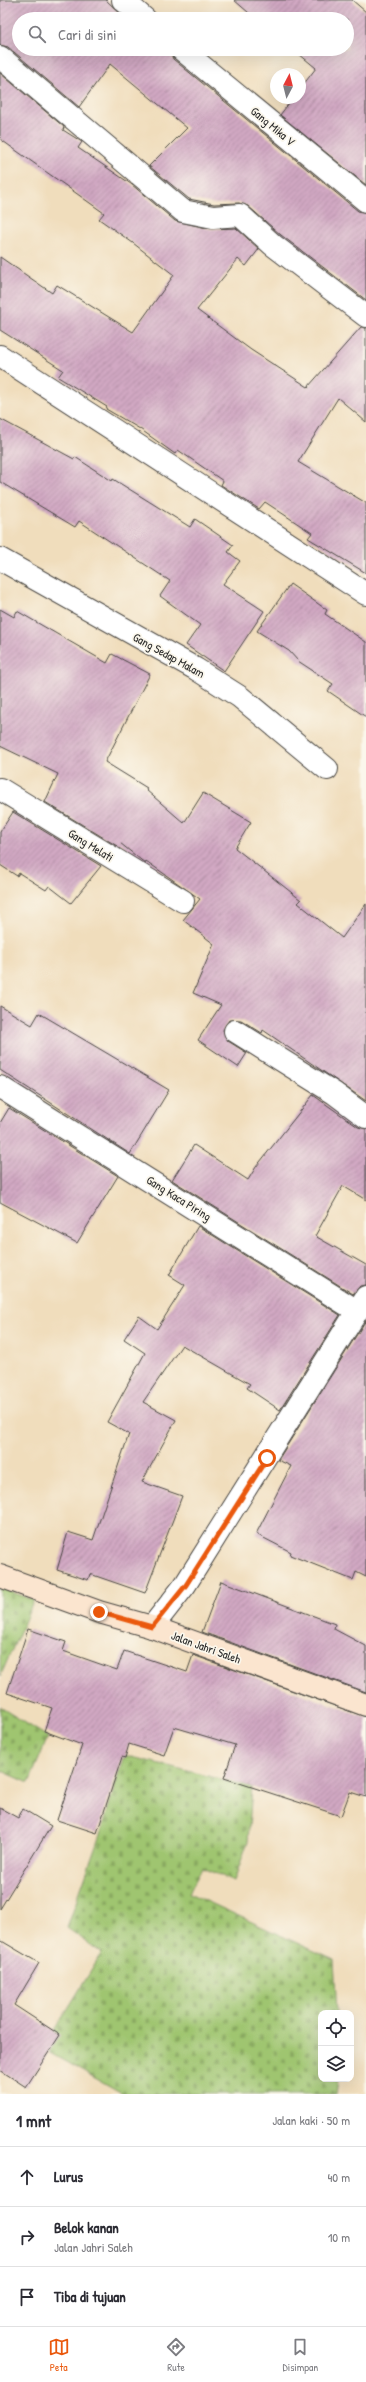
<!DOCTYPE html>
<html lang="id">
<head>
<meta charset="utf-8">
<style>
	:root { --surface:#fff; --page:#f7f7f7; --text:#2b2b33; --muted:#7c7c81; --line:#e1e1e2; --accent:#ea580c }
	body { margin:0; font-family:"Patrick Hand",sans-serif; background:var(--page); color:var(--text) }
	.controls { position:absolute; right:12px; bottom:12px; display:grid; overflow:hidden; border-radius:8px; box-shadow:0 4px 16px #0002 }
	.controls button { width:36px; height:36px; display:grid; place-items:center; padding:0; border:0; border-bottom:1px solid var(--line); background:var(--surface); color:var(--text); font:20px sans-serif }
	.compass { position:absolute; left:270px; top:68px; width:36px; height:36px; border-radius:50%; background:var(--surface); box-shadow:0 4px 16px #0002; rotate:7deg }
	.stop { position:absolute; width:12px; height:12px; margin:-9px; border:3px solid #ea580c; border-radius:50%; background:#fff }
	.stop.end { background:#ea580c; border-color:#fff; box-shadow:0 1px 4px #0008 }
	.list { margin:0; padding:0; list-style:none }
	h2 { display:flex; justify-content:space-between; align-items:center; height:52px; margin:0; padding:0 16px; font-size:17px }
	h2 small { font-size:13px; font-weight:400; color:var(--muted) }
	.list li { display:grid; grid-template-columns:26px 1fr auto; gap:12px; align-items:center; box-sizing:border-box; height:60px; padding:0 16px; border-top:1px solid var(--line) }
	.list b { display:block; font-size:15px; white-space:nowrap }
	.list p { margin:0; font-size:13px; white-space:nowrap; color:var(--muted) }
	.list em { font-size:13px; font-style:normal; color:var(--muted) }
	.icon { flex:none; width:22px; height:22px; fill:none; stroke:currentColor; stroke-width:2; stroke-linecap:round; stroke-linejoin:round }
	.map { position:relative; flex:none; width:366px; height:2094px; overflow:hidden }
	.search { position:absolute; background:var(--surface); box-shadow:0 4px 16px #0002; left:12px; right:12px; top:12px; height:44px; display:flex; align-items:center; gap:10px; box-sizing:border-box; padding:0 14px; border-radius:22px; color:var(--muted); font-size:15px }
	.sheet { height:232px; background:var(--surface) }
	nav { display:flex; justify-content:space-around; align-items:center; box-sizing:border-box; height:56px; border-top:1px solid var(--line); background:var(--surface); font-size:11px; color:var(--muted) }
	nav a { display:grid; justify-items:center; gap:2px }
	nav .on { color:var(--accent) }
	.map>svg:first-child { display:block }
	.cemetery { fill:url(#cemetery-stones); stroke:#65784e }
	.building { fill:url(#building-hatch) }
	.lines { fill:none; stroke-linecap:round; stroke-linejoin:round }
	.street-casing { stroke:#494641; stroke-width:24 }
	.secondary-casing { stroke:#494641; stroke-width:24 }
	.street { stroke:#fff; stroke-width:22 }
	.secondary { stroke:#fbe5cf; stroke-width:22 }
	.route { stroke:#ea580c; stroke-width:5 }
	.labels { text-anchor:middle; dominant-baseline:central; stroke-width:3.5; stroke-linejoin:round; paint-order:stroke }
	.street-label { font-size:12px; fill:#2b2b2b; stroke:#fbf7ec }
</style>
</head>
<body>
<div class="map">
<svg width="366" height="2094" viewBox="0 0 366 2094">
	<defs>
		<pattern id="cemetery-stones" width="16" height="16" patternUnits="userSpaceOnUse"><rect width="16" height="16" fill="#9fc570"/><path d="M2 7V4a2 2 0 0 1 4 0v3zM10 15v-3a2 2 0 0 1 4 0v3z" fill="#89a961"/></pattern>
		<pattern id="building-hatch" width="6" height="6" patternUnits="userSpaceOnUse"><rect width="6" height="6" fill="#d1a8c3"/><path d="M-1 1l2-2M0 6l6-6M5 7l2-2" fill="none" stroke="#aa899f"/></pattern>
	</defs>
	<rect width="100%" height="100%" fill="#fbf7ec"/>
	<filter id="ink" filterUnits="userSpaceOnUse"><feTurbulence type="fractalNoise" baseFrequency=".025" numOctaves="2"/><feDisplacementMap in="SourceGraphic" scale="8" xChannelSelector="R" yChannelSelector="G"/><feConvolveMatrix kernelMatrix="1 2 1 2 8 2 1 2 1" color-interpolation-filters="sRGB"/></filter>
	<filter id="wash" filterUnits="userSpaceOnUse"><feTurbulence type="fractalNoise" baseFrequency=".012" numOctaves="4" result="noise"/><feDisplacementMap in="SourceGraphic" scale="16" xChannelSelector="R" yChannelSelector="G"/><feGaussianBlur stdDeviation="0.9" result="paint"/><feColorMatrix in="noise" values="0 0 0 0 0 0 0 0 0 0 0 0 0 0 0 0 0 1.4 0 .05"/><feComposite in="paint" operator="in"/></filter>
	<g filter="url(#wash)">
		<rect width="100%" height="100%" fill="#f0ddbc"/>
		<g class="cemetery">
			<path d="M 0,1588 L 34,1600 L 0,1677 Z"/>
			<path d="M 0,1707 L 48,1737 L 29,1783 L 0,1770 Z"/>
			<path d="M 124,1755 L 252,1787 L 248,1841 L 234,1881 L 202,1868 L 189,1893 L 334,1960 L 337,2013 L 321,2013 L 321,2079 L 338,2079 L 336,2094 L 122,2094 L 43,2049 L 102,1953 L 67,1928 L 103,1826 Z"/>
		</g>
		<g id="blocks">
			<g class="building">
				<path d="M 0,0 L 106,0 L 126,19 L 19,19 L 19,49 L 169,51 L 173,59 L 358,211 L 366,213 L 366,300 L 281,235 L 248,206 L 239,203 L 214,204 L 189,199 L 149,166 L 187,128 L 110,64 L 79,107 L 8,47 L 0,45 Z"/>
				<path d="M 234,0 L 352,0 L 366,12 L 366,185 L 280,115 L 293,98 L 300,98 L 300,89 L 316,68 L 293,49 L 347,49 L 347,19 L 256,19 Z"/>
				<path d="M 0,73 L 64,127 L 63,130 L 82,142 L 78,148 L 131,184 L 175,221 L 211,229 L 236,228 L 259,249 L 246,266 L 238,259 L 197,310 L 251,350 L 308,387 L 361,327 L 366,328 L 366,422 L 338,398 L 298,462 L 366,503 L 366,573 L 308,538 L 312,533 L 265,502 L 259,509 L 221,485 L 223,481 L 178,450 L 175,454 L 140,429 L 106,409 L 107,407 L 58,377 L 63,370 L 0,330 L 0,257 L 52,293 L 57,285 L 133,332 L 174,275 L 133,243 L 99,219 L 104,213 L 0,139 Z"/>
				<path d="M 0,419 L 74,459 L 75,457 L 112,481 L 113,479 L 190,527 L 195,519 L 233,545 L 228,552 L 240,561 L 223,584 L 264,611 L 224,671 L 186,645 L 200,625 L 160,596 L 170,581 L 79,521 L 75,527 L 0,482 Z"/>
				<path d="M 290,584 L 327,610 L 325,614 L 366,642 L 366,717 L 328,691 L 333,684 L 298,661 L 289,651 L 257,631 Z"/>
				<path d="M 0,609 L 14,617 L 17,611 L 107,663 L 112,654 L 150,674 L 105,762 L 147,788 L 146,790 L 184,823 L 203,793 L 251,822 L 235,848 L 301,900 L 298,903 L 342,938 L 366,904 L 366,1101 L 263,1030 L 262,1033 L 241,1020 L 229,1020 L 223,1030 L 228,1041 L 247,1053 L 238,1067 L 198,1040 L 221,1005 L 193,993 L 214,944 L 183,920 L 200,899 L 146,861 L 145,863 L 141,860 L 120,843 L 117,846 L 45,802 L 58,774 L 0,746 Z"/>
				<path d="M 13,812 L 101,866 L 71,903 L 49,886 L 46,890 L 19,873 L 17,876 L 0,865 L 0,832 Z"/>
				<path d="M 0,1006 L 32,1025 L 39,1013 L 169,1090 L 130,1154 L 0,1070 Z"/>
				<path d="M 313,1095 L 358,1127 L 366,1129 L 366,1200 L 343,1186 L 315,1236 L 366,1265 L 366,1285 L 360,1286 L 353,1294 L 172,1180 L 194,1145 L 248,1180 L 256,1167 Z"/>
				<path d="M 9,1108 L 118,1176 L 77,1243 L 0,1202 L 0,1123 Z"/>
				<path d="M 198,1226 L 340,1315 L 280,1410 L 247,1388 L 250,1384 L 182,1345 L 143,1402 L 176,1420 L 142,1482 L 182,1496 L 145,1593 L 90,1574 L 88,1580 L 57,1570 L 68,1532 L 93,1540 L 129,1434 L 107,1422 L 145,1353 L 124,1339 L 139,1316 L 157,1329 L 185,1285 L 169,1275 Z"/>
				<path d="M 366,1320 L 366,1577 L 356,1572 L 353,1580 L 290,1555 L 291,1552 L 256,1534 L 291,1466 L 278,1460 Z"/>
				<path d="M 221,1581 L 335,1624 L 334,1629 L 366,1646 L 366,1692 L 202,1632 Z"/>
				<path d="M 28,1629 L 66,1642 L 63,1651 L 117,1670 L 124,1651 L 187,1672 L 193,1655 L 366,1717 L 366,1797 L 350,1792 L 341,1816 L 224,1778 L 235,1745 L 174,1727 L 164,1755 L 129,1744 L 125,1758 L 122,1757 L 97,1833 L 57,1820 L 82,1745 L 44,1731 L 52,1708 L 7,1693 Z"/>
				<path d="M 0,1808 L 18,1818 L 23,1809 L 51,1826 L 0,1909 Z"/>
				<path d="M 0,1940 L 39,1963 L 14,2005 L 60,2035 L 26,2087 L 0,2070 Z"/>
			</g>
		</g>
	</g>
	<g filter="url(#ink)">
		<use href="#blocks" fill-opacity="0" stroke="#494641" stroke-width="1"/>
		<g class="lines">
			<g class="street-casing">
				<g id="street">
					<path d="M 123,0 L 145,19"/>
					<path d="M 181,49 L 366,201"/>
					<path d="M 0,57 L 183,211 L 213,217 L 240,215 L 273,245 L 366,316"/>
					<path d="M 0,356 L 366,594"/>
					<path d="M 0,559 L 196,669 L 240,697 L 327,769"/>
					<path d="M 0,789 L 183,901"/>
					<path d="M 235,1031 L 334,1093 L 366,1117"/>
					<path d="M 0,1087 L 357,1311"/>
					<path d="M 152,1627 L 185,1585 L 366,1297"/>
				</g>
			</g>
			<g class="secondary-casing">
				<path id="secondary" d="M 0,1576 L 99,1612 L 152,1627 L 366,1705"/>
			</g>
			<use href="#street" class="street"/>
			<use href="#secondary" class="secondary"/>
		</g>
	</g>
	<g class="lines" filter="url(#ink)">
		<path class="route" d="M 99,1612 L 152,1627 L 186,1585 L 267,1458"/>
	</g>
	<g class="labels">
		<g class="street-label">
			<text transform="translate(273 126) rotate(40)">Gang Mika V</text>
			<text transform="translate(169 655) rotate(29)">Gang Sedap Malam</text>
			<text transform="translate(91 845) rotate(32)">Gang Melati</text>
			<text transform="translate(179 1198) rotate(32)">Gang Kaca Piring</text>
			<text transform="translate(206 1647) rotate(20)">Jalan Jahri Saleh</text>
		</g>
	</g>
</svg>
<div class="controls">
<button><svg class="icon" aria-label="locate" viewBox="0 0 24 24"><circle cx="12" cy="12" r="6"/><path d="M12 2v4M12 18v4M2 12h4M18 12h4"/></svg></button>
<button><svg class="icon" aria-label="layers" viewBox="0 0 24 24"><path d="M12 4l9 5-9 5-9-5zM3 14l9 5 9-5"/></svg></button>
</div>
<svg class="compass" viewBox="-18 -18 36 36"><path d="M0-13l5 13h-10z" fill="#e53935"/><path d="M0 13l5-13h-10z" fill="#7c7c81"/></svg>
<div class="stop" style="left:267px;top:1458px"></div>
<div class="stop end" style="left:99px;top:1612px"></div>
<div class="search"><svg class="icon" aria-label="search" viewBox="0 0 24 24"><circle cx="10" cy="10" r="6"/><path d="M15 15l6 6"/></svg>Cari di sini</div>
</div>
<section class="sheet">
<h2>1 mnt<small>Jalan kaki · 50 m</small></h2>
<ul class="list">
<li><svg class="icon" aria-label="ahead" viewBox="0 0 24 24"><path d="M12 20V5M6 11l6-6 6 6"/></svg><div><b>Lurus</b></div><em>40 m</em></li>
<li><svg class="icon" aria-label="right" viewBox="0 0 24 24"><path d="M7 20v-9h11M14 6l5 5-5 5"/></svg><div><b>Belok kanan</b><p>Jalan Jahri Saleh</p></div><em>10 m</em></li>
<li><svg class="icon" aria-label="arrive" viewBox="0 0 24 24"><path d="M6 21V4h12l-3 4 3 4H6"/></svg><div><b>Tiba di tujuan</b></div></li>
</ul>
</section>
<nav>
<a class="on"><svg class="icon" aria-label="map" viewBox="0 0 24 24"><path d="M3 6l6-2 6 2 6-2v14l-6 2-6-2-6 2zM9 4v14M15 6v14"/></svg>Peta</a>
<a><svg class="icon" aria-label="directions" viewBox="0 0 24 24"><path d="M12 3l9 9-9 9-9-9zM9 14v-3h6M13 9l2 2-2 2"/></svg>Rute</a>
<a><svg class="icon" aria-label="saved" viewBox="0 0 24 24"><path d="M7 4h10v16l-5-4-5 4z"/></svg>Disimpan</a>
</nav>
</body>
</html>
